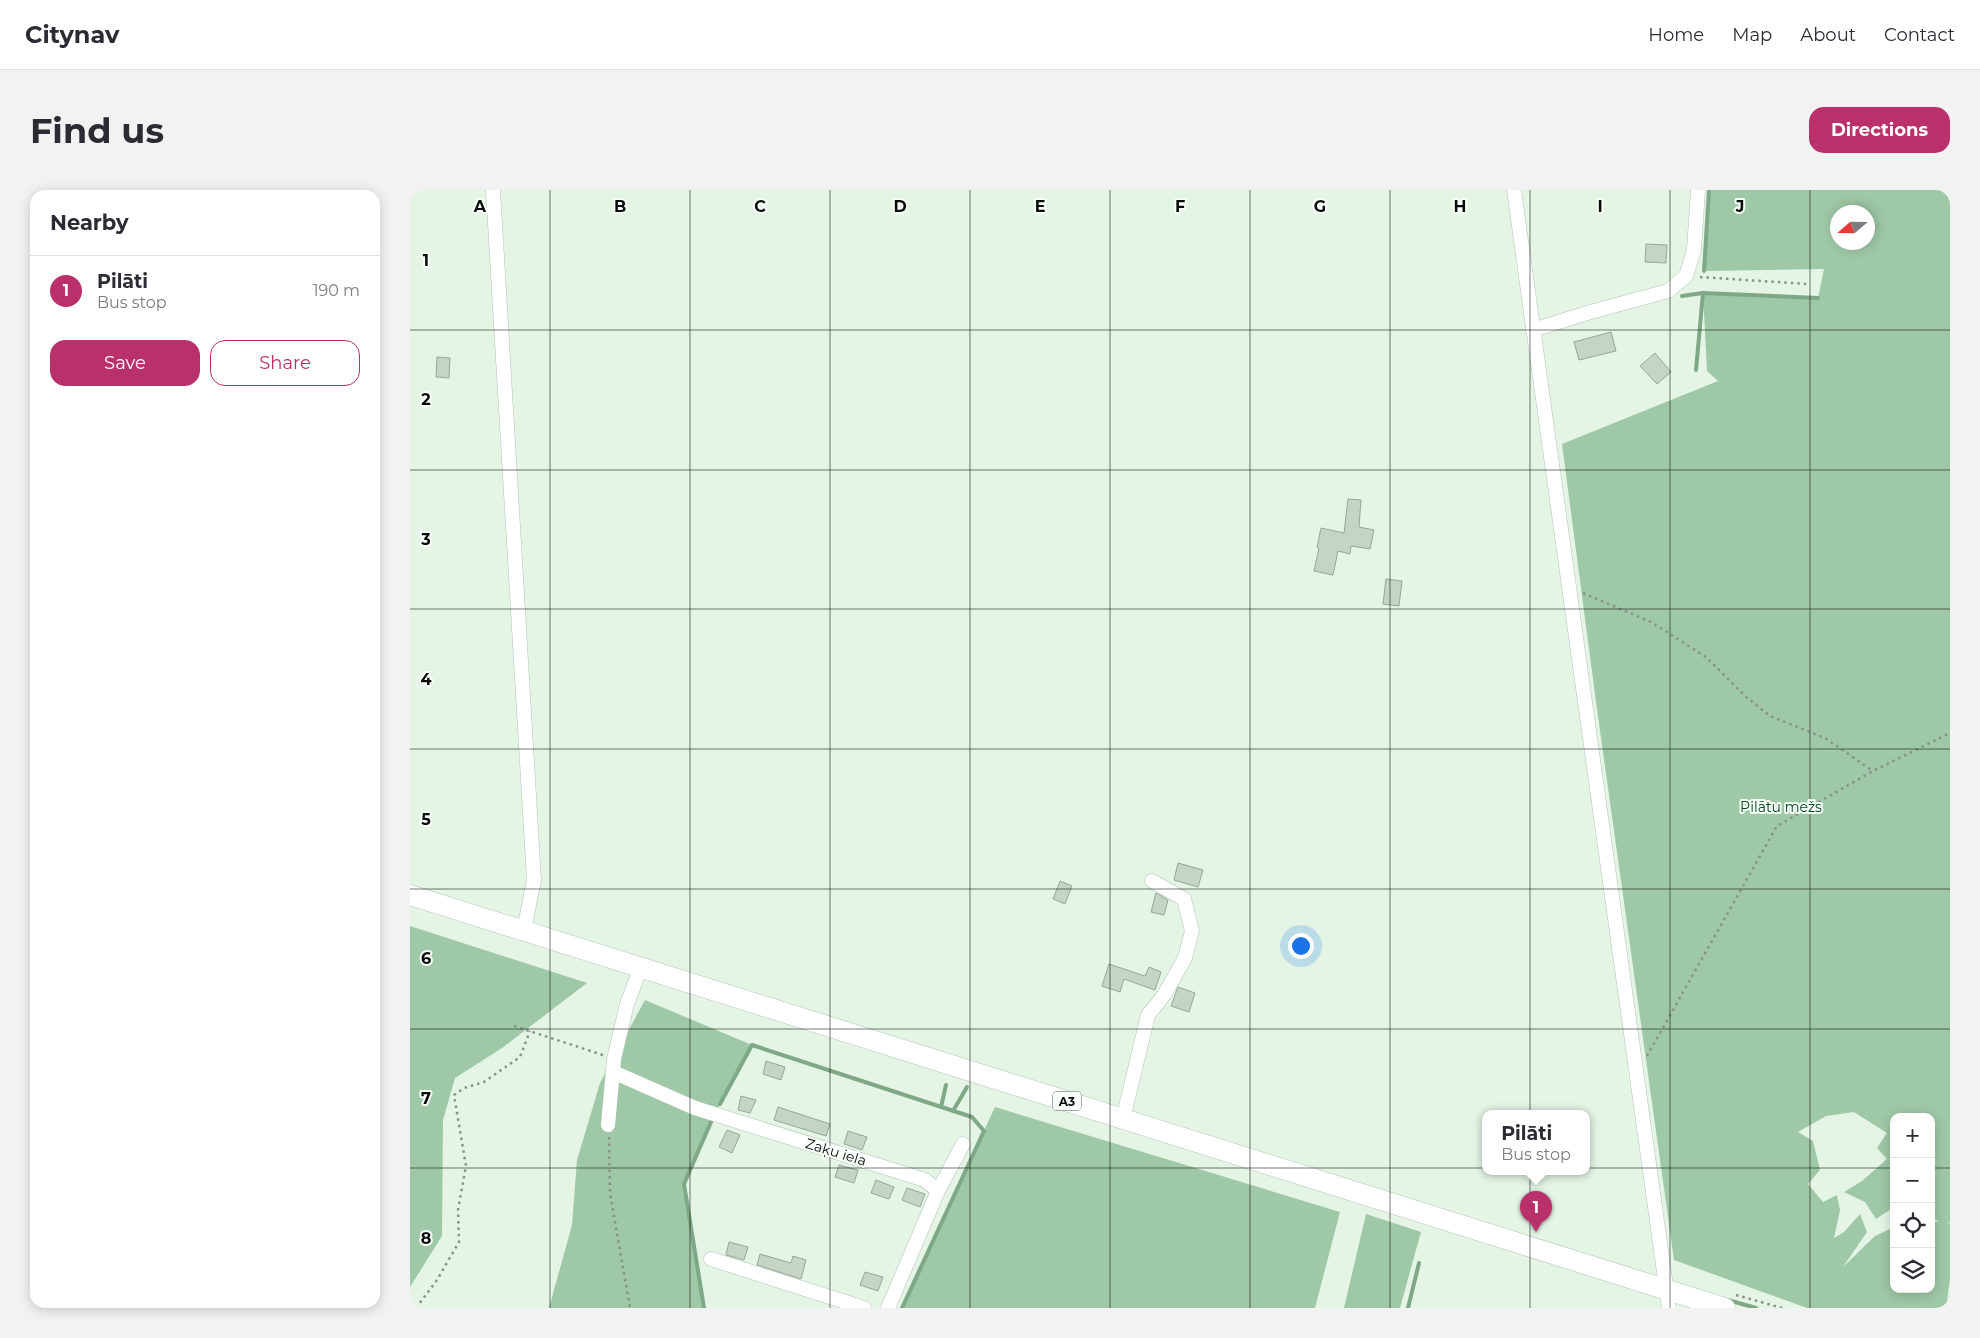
<!DOCTYPE html>
<html lang="en">
<head>
<meta charset="utf-8">
<style>
	:root { --surface:#fff; --page:#f2f2f3; --text:#2b2b33; --muted:#7c7c81; --line:#e1e1e2; --accent:#ba306b }
	body { margin:0; font-family:Montserrat,sans-serif; background:var(--page); color:var(--text) }
	.controls { position:absolute; right:15px; bottom:15px; display:grid; overflow:hidden; border-radius:10px; box-shadow:0 2px 12px #0003 }
	.controls button { width:45px; height:45px; display:grid; place-items:center; padding:0; border:0; border-bottom:1px solid var(--line); background:var(--surface); color:var(--text); font:25px sans-serif }
	.compass { position:absolute; left:1420px; top:15px; width:45px; height:45px; border-radius:50%; background:var(--surface); box-shadow:0 2px 12px #0003; rotate:250deg }
	.you { position:absolute; left:890px; top:755px; width:18px; height:18px; margin:-12px; border:4px solid #fff; border-radius:50%; background:#1a73e8; box-shadow:0 0 0 8px #1a73e833 }
	.badge { display:grid; place-items:center; width:32px; height:32px; border-radius:50%; background:var(--accent); color:#fff; font-size:16px; font-weight:700 }
	.pin { position:absolute; translate:-50% -41px; filter:drop-shadow(0 1px 2px #0008) }
	.pin::after { content:''; position:absolute; top:26px; width:18px; height:15px; background:inherit; clip-path:polygon(0 0,100% 0,50% 100%) }
	.popup { position:absolute; left:1072px; top:920px; width:108px; height:65px; box-sizing:border-box; display:grid; place-content:center; border-radius:10px; background:var(--surface); filter:drop-shadow(0 1px 4px #0005); font-size:16px; white-space:nowrap; color:var(--muted) }
	.popup b { font-size:19px; color:var(--text) }
	.popup::after { content:''; position:absolute; left:50%; top:100%; margin-left:-10px; border:10px solid transparent; border-top-color:var(--surface) }
	.list { margin:0; padding:0; list-style:none }
	h2 { display:flex; justify-content:space-between; align-items:center; height:65px; margin:0; padding:0 20px; font-size:21px }
	h2 small { font-size:16px; font-weight:400; color:var(--muted) }
	.list li { display:grid; grid-template-columns:32px 1fr auto; gap:15px; align-items:center; box-sizing:border-box; height:70px; padding:0 20px; border-top:1px solid var(--line) }
	.list b { display:block; font-size:19px; white-space:nowrap }
	.list p { margin:0; font-size:16px; white-space:nowrap; color:var(--muted) }
	.list em { font-size:16px; font-style:normal; color:var(--muted) }
	.actions { display:flex; gap:10px; padding:15px 20px }
	.actions a { flex:1; padding:11px 0; border:1px solid var(--accent); border-radius:15px; text-align:center; font-size:18px; color:var(--accent) }
	.actions .main { background:var(--accent); color:#fff }
	.icon { flex:none; width:28px; height:28px; fill:none; stroke:currentColor; stroke-width:2; stroke-linecap:round; stroke-linejoin:round }
	.map { position:relative; flex:none; width:1540px; height:1118px; overflow:hidden; border-radius:15px }
	header { display:flex; align-items:center; gap:30px; box-sizing:border-box; height:70px; padding:0 25px; background:var(--surface); border-bottom:1px solid var(--line) }
	header strong { font-size:24px }
	nav { display:flex; gap:28px; margin-inline-start:auto; font-size:18px }
	.intro { display:flex; align-items:center; justify-content:space-between; box-sizing:border-box; height:120px; padding:0 30px }
	h1 { margin:0; font-size:35px }
	.button { padding:12px 22px; border-radius:15px; background:var(--accent); color:#fff; font-size:18px; font-weight:700 }
	main { display:flex; gap:30px; padding:0 30px }
	aside { flex:1; background:var(--surface); border-radius:15px; box-shadow:0 2px 12px #0003 }
	.map>svg:first-child { display:block }
	.green { fill:#9fc8a6; fill-rule:evenodd }
	.lines { fill:none; stroke-linecap:round; stroke-linejoin:round }
	.stream { stroke:#7fa886; stroke-width:4 }
	.building { fill:#c5d4c7; stroke:#97a699 }
	.minor-casing { stroke:#b4c3b6; stroke-width:15 }
	.highway-casing { stroke:#b4c3b6; stroke-width:21 }
	.path { stroke:#879389; stroke-width:2.5; stroke-dasharray:2.5 4; stroke-linecap:butt }
	.minor { stroke:#fff; stroke-width:14 }
	.highway { stroke:#fff; stroke-width:20 }
	.grid { fill:none; stroke:#080d09; stroke-width:1; stroke-opacity:0.55 }
	.labels { text-anchor:middle; dominant-baseline:central; stroke-width:4; stroke-linejoin:round; paint-order:stroke }
	.shield { fill:#f8fff9; stroke:#505651; stroke-width:1 }
	.shield-label { font-size:12px; font-weight:bold; fill:#080d09 }
	.park-label { font-size:14px; fill:#00461a; stroke:#f8fff9 }
	.street-label { font-size:14px; fill:#080d09; stroke:#f8fff9 }
	.grid-label { font-size:16px; text-anchor:middle; font-weight:bold; fill:#080d09; stroke:#f8fff9; stroke-width:4; stroke-linejoin:round; paint-order:stroke }
</style>
</head>
<body>
<header>
<strong>Citynav</strong>
<nav><a>Home</a><a>Map</a><a>About</a><a>Contact</a></nav>
</header>
<div class="intro"><h1>Find us</h1><a class="button">Directions</a></div>
<main>
<aside>
<h2>Nearby<small></small></h2>
<ul class="list">
<li><span class="badge">1</span><div><b>Pilāti</b><p>Bus stop</p></div><em>190 m</em></li>
</ul>
<div class="actions"><a class="main">Save</a><a>Share</a></div>
</aside>
<div class="map">
<svg width="1540" height="1118" viewBox="0 0 1540 1118">
	<rect width="100%" height="100%" fill="#e4f5e6"/>
	<g class="green">
		<path d="M 1299,0 L 1540,0 L 1540,1033 L 1536,1031 L 1540,1034 L 1540,1089 L 1536,1118 L 1397,1118 L 1264,1070 L 1186,512 L 1152,254 L 1308,191 L 1297,181 L 1293,103 L 1408,108 L 1414,79 L 1294,81 ZM 1428,22 L 1458,22 L 1458,52 L 1428,52 ZM 1444,922 L 1477,943 L 1467,958 L 1477,969 L 1452,991 L 1434,1002 L 1455,1012 L 1466,1029 L 1484,1017 L 1484,927 L 1521,927 L 1521,1028 L 1529,1031 L 1521,1033 L 1521,1099 L 1484,1099 L 1484,1037 L 1465,1046 L 1433,1077 L 1457,1042 L 1450,1024 L 1434,1042 L 1424,1048 L 1430,1020 L 1427,1005 L 1413,1012 L 1398,994 L 1410,980 L 1403,951 L 1388,942 L 1416,926 Z"/>
		<path d="M 0,736 L 177,793 L 92,858 L 45,888 L 33,930 L 32,1046 L 0,1097 Z"/>
		<path d="M 235,810 L 342,855 L 310,914 L 274,994 L 294,1118 L 139,1118 L 162,1035 L 167,970 L 190,893 Z"/>
		<path d="M 585,917 L 930,1022 L 905,1118 L 492,1118 Z"/>
		<path d="M 956,1024 L 1011,1042 L 990,1118 L 934,1118 Z"/>
	</g>
	<g class="lines">
		<g class="stream">
			<path d="M 1294,81 L 1299,0"/>
			<path d="M 1272,106 L 1293,103 L 1408,108"/>
			<path d="M 1286,180 L 1293,103"/>
			<path d="M 310,914 L 342,855 L 562,927 L 574,941 L 492,1118"/>
			<path d="M 531,917 L 536,895"/>
			<path d="M 543,921 L 557,897"/>
			<path d="M 1318,1110 L 1346,1118"/>
			<path d="M 294,1118 L 274,994 L 301,932"/>
			<path d="M 998,1118 L 1009,1073"/>
		</g>
	</g>
	<g class="building">
		<path d="M 1236,54 L 1257,55 L 1256,73 L 1235,72 Z"/>
		<path d="M 1201,142 L 1206,161 L 1169,170 L 1164,152 Z"/>
		<path d="M 1245,163 L 1261,182 L 1247,194 L 1230,176 Z"/>
		<path d="M 27,167 L 40,168 L 39,188 L 26,187 Z"/>
		<path d="M 938,309 L 951,310 L 949,337 L 964,340 L 960,359 L 941,356 L 940,364 L 928,361 L 923,385 L 904,381 L 909,358 L 907,357 L 911,338 L 934,343 Z"/>
		<path d="M 976,389 L 992,391 L 989,416 L 973,414 Z"/>
		<path d="M 768,673 L 793,680 L 788,697 L 764,690 Z"/>
		<path d="M 650,691 L 662,696 L 655,714 L 643,709 Z"/>
		<path d="M 746,703 L 758,710 L 754,725 L 741,722 Z"/>
		<path d="M 699,774 L 735,786 L 739,777 L 751,782 L 745,800 L 714,789 L 710,802 L 692,796 Z"/>
		<path d="M 768,797 L 785,803 L 779,822 L 761,816 Z"/>
		<path d="M 356,871 L 375,877 L 371,890 L 353,884 Z"/>
		<path d="M 331,906 L 346,910 L 340,923 L 328,920 Z"/>
		<path d="M 368,917 L 420,934 L 416,946 L 364,930 Z"/>
		<path d="M 317,940 L 330,945 L 322,963 L 309,957 Z"/>
		<path d="M 438,941 L 457,947 L 452,960 L 434,954 Z"/>
		<path d="M 429,975 L 448,980 L 444,993 L 425,987 Z"/>
		<path d="M 466,990 L 484,997 L 479,1009 L 461,1003 Z"/>
		<path d="M 497,998 L 515,1004 L 510,1017 L 492,1010 Z"/>
		<path d="M 319,1052 L 338,1057 L 334,1070 L 316,1065 Z"/>
		<path d="M 350,1064 L 381,1073 L 383,1066 L 396,1070 L 391,1089 L 347,1075 Z"/>
		<path d="M 455,1082 L 473,1087 L 468,1101 L 450,1095 Z"/>
	</g>
	<g class="lines">
		<g class="minor-casing">
			<g id="minor">
				<path d="M 83,0 L 124,690 L 114,740"/>
				<path d="M 1104,0 L 1259,1118"/>
				<path d="M 1123,140 L 1177,123 L 1258,101 L 1276,86 L 1284,60 L 1288,0"/>
				<path d="M 203,882 L 285,918 L 515,990 L 528,1001 L 478,1118"/>
				<path d="M 713,929 L 738,825 L 754,805 L 775,768 L 782,741 L 774,709 L 742,691"/>
				<path d="M 198,935 L 204,869 L 217,814 L 231,777"/>
				<path d="M 528,1001 L 553,954"/>
				<path d="M 301,1069 L 454,1118"/>
			</g>
		</g>
		<g class="highway-casing">
			<path id="highway" d="M 0,705 L 1315,1118"/>
		</g>
		<g class="path">
			<path d="M 1290,87 L 1397,94"/>
			<path d="M 1173,403 L 1241,432 L 1296,467 L 1335,506 L 1360,526 L 1415,548 L 1463,581"/>
			<path d="M 104,836 L 193,865"/>
			<path d="M 1237,866 L 1367,636 L 1463,581 L 1540,543"/>
			<path d="M 199,947 L 200,1003 L 220,1118"/>
			<path d="M 1326,1105 L 1372,1118"/>
			<path d="M 6,1118 L 27,1090 L 49,1052 L 48,1020 L 56,976 L 44,905 L 54,898 L 74,892 L 110,867 L 120,841"/>
		</g>
		<use href="#minor" class="minor"/>
		<use href="#highway" class="highway"/>
	</g>
	<path class="grid" d="M 140,0 L 140,1118M 280,0 L 280,1118M 420,0 L 420,1118M 560,0 L 560,1118M 700,0 L 700,1118M 840,0 L 840,1118M 980,0 L 980,1118M 1120,0 L 1120,1118M 1260,0 L 1260,1118M 1400,0 L 1400,1118M 0,140 L 1540,140M 0,280 L 1540,280M 0,419 L 1540,419M 0,559 L 1540,559M 0,699 L 1540,699M 0,839 L 1540,839M 0,978 L 1484,978M 1521,978 L 1540,978"/>
	<g class="labels">
		<rect class="shield" x="643" y="901.5" width="28" height="19" rx="4"/>
		<g class="shield-label">
			<text x="657" y="911">A3</text>
		</g>
		<g class="park-label">
			<text x="1371" y="617">Pilātu mežs</text>
		</g>
		<g class="street-label">
			<text transform="translate(426 962) rotate(17)">Zaķu iela</text>
		</g>
	</g>
	<g class="grid-label">
		<text x="70" y="22">A</text>
		<text x="210" y="22">B</text>
		<text x="350" y="22">C</text>
		<text x="490" y="22">D</text>
		<text x="630" y="22">E</text>
		<text x="770" y="22">F</text>
		<text x="910" y="22">G</text>
		<text x="1050" y="22">H</text>
		<text x="1190" y="22">I</text>
		<text x="1330" y="22">J</text>
		<text x="16" y="76">1</text>
		<text x="16" y="215">2</text>
		<text x="16" y="355">3</text>
		<text x="16" y="495">4</text>
		<text x="16" y="635">5</text>
		<text x="16" y="774">6</text>
		<text x="16" y="914">7</text>
		<text x="16" y="1054">8</text>
	</g>
</svg>
<div class="controls">
<button>+</button>
<button>−</button>
<button><svg class="icon" aria-label="locate" viewBox="0 0 24 24"><circle cx="12" cy="12" r="6"/><path d="M12 2v4M12 18v4M2 12h4M18 12h4"/></svg></button>
<button><svg class="icon" aria-label="layers" viewBox="0 0 24 24"><path d="M12 4l9 5-9 5-9-5zM3 14l9 5 9-5"/></svg></button>
</div>
<svg class="compass" viewBox="-18 -18 36 36"><path d="M0-13l5 13h-10z" fill="#e53935"/><path d="M0 13l5-13h-10z" fill="#7c7c81"/></svg>
<div class="you"></div>
<div class="pin badge" style="left:1126px;top:1042px">1</div>
<div class="popup"><b>Pilāti</b>Bus stop</div>
</div>
</main>
</body>
</html>
